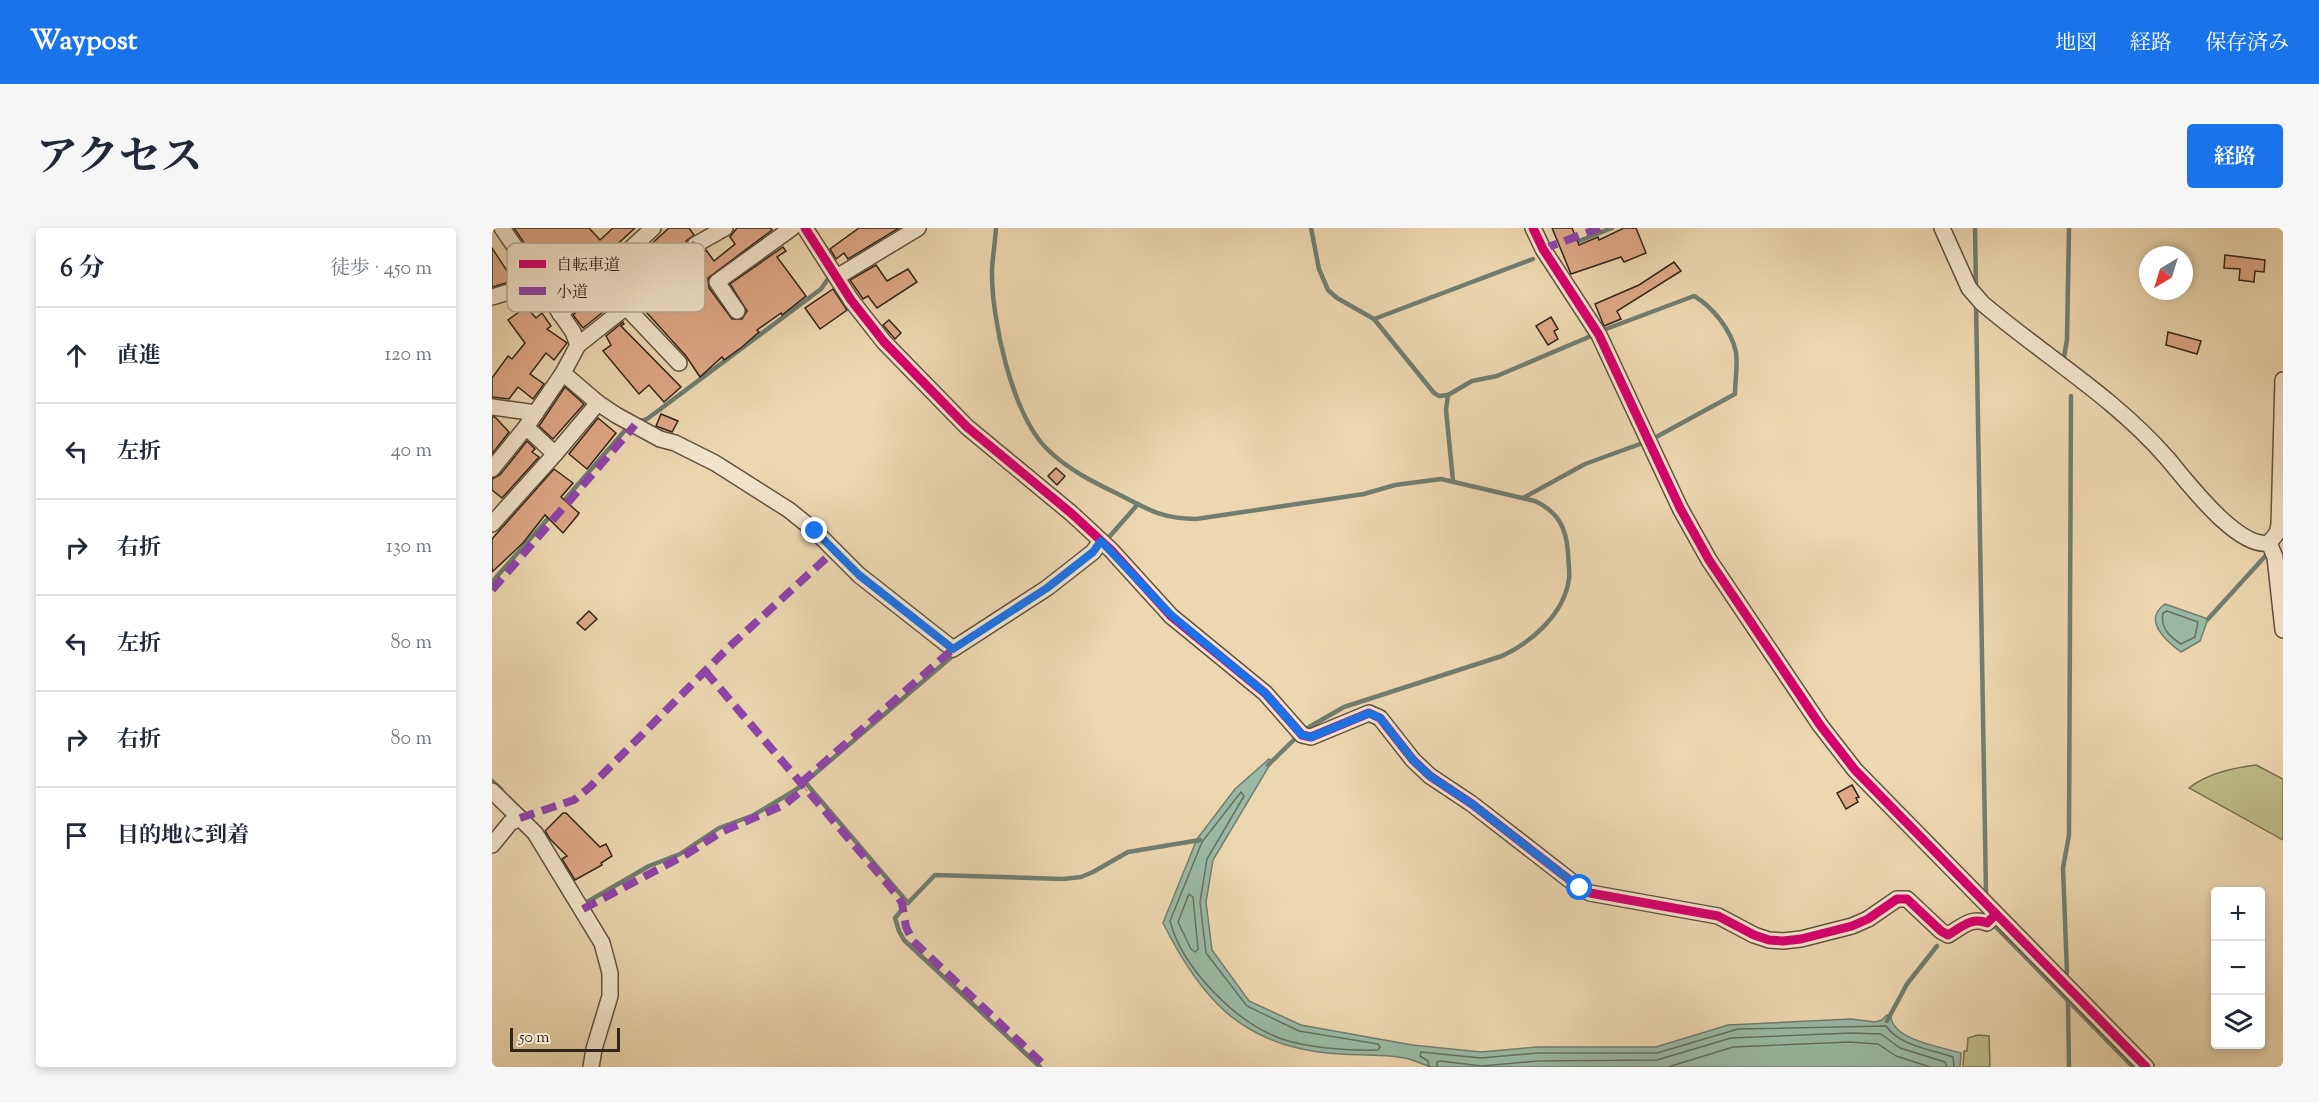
<!DOCTYPE html>
<html lang="ja">
<head>
<meta charset="utf-8">
<style>
	:root { --surface:#fff; --page:#f6f6f7; --text:#1f2937; --muted:#747a83; --line:#e0e1e3; --accent:#1a73e8 }
	body { margin:0; font-family:"Sorts Mill Goudy","Noto Serif JP",serif; background:var(--page); color:var(--text) }
	.controls { position:absolute; right:18px; bottom:18px; display:grid; overflow:hidden; border-radius:6px; box-shadow:0 3px 9px #0003 }
	.controls button { width:54px; height:54px; display:grid; place-items:center; padding:0; border:0; border-bottom:2px solid var(--line); background:var(--surface); color:var(--text); font:30px sans-serif }
	.compass { position:absolute; left:1647px; top:18px; width:54px; height:54px; border-radius:50%; background:var(--surface); box-shadow:0 3px 9px #0003; rotate:218deg }
	.scale { position:absolute; left:18px; bottom:15px; width:110px; box-sizing:border-box; padding-left:6px; border:3px solid #32251a; border-top:0; font-size:16px; line-height:21px; white-space:nowrap; color:#32251a; -webkit-text-stroke:4px #f3e5cc; paint-order:stroke }
	.stop { position:absolute; width:18px; height:18px; margin:-14px; border:4px solid #1a73e8; border-radius:50%; background:#fff }
	.stop.end { background:#1a73e8; border-color:#fff; box-shadow:0 2px 6px #0008 }
	.list { margin:0; padding:0; list-style:none }
	h2 { display:flex; justify-content:space-between; align-items:center; height:78px; margin:0; padding:0 24px; font-size:26px }
	h2 small { font-size:20px; font-weight:400; color:var(--muted) }
	.list li { display:grid; grid-template-columns:39px 1fr auto; gap:18px; align-items:center; box-sizing:border-box; height:96px; padding:0 24px; border-top:2px solid var(--line) }
	.list b { display:block; font-size:22px; white-space:nowrap }
	.list em { font-size:20px; font-style:normal; color:var(--muted) }
	.icon { flex:none; width:33px; height:33px; fill:none; stroke:currentColor; stroke-width:2; stroke-linecap:round; stroke-linejoin:round }
	.map { position:relative; flex:none; width:1791px; height:839px; overflow:hidden; border-radius:6px }
	header { display:flex; align-items:center; gap:36px; box-sizing:border-box; height:84px; padding:0 30px; background:var(--accent); color:#fff }
	header strong { font-size:28px }
	nav { display:flex; gap:33px; margin-inline-start:auto; font-size:21px }
	.intro { display:flex; align-items:center; justify-content:space-between; box-sizing:border-box; height:144px; padding:0 36px }
	h1 { margin:0; font-size:42px }
	.button { padding:15px 27px; border-radius:6px; background:var(--accent); color:#fff; font-size:21px; font-weight:700 }
	main { display:flex; gap:36px; padding:0 36px }
	aside { flex:1; background:var(--surface); border-radius:6px; box-shadow:0 3px 9px #0003 }
	.map>svg:first-child { display:block }
	.green { fill:#bdbd88; stroke:#787151; stroke-width:1.5 }
	.water { fill:#9abaa6; stroke:#707e6e; stroke-width:1.5 }
	.lines { fill:none; stroke-linecap:round; stroke-linejoin:round }
	.shore { stroke:#667060; stroke-width:1.5 }
	.stream { stroke:#707e6e; stroke-width:4.5 }
	.building { fill:#dea887; stroke:#32251a; stroke-width:1.5 }
	.minor-casing { stroke:#615240; stroke-width:18 }
	.minor { stroke:#f3e5cc; stroke-width:15 }
	.quiet { stroke:#8e44ad; stroke-width:8; stroke-dasharray:15 8; stroke-linecap:butt }
	.cycleway-casing { stroke:#f3e5cc; stroke-width:13 }
	.cycleway { stroke:#d6006c; stroke-width:9 }
	.route { stroke:#1a73e8; stroke-width:8 }
	.key { fill:#f3e5cc; stroke:#b9ab97; stroke-width:1.5 }
	.key-label { font-size:16px; fill:#32251a }
</style>
</head>
<body>
<header>
<strong>Waypost</strong>
<nav><a>地図</a><a>経路</a><a>保存済み</a></nav>
</header>
<div class="intro"><h1>アクセス</h1><a class="button">経路</a></div>
<main>
<aside>
<h2>6 分<small>徒歩 · 450 m</small></h2>
<ul class="list">
<li><svg class="icon" aria-label="ahead" viewBox="0 0 24 24"><path d="M12 20V5M6 11l6-6 6 6"/></svg><div><b>直進</b></div><em>120 m</em></li>
<li><svg class="icon" aria-label="left" viewBox="0 0 24 24"><path d="M17 20v-9H6M10 6l-5 5 5 5"/></svg><div><b>左折</b></div><em>40 m</em></li>
<li><svg class="icon" aria-label="right" viewBox="0 0 24 24"><path d="M7 20v-9h11M14 6l5 5-5 5"/></svg><div><b>右折</b></div><em>130 m</em></li>
<li><svg class="icon" aria-label="left" viewBox="0 0 24 24"><path d="M17 20v-9H6M10 6l-5 5 5 5"/></svg><div><b>左折</b></div><em>80 m</em></li>
<li><svg class="icon" aria-label="right" viewBox="0 0 24 24"><path d="M7 20v-9h11M14 6l5 5-5 5"/></svg><div><b>右折</b></div><em>80 m</em></li>
<li><svg class="icon" aria-label="arrive" viewBox="0 0 24 24"><path d="M6 21V4h12l-3 4 3 4H6"/></svg><div><b>目的地に到着</b></div></li>
</ul>
</aside>
<div class="map">
<svg width="1791" height="839" viewBox="0 0 1791 839">
	<rect width="100%" height="100%" fill="#edd7b0"/>
	<filter id="stains"><feTurbulence type="fractalNoise" baseFrequency=".00333" numOctaves="4"/><feColorMatrix values="0 0 0 0 .2 0 0 0 0 .09 0 0 0 0 .02 0 0 0 .5 -.17"/></filter>
	<radialGradient id="worn" r=".72"><stop offset=".6" stop-color="#630" stop-opacity="0"/><stop offset="1" stop-color="#630" stop-opacity=".3"/></radialGradient>
	<g class="green">
		<path d="M 1764,537 L 1791,551 L 1791,612 L 1697,560 C 1716,545 1741,540 1764,537 Z"/>
		<path d="M 1486,807 L 1497,808 L 1498,839 L 1471,839 L 1472,823 L 1475,823 L 1476,810 Z"/>
	</g>
	<g class="water">
		<path d="M 1673,376 L 1716,391 L 1708,413 L 1689,424 C 1674,413 1650,392 1673,376 Z"/>
		<path d="M 777,531 L 780,533 L 721,632 L 714,674 L 720,722 L 757,773 L 809,797 L 920,817 L 989,824 L 1045,819 L 1164,819 L 1236,797 L 1359,791 L 1383,794 L 1390,792 L 1395,787 L 1399,789 C 1401,812 1450,819 1469,825 L 1468,839 L 939,839 C 930,836 922,832 913,830 C 887,825 860,828 835,825 C 748,816 708,769 671,695 L 705,611 L 743,561 Z"/>
	</g>
	<g class="lines">
		<g class="shore">
			<path d="M 1675,383 L 1706,394 L 1703,409 L 1689,416 C 1678,409 1668,400 1671,385 Z"/>
			<path d="M 749,564 L 752,568 L 715,631 L 708,674 L 714,725 L 755,778 L 807,803 L 886,816 L 888,819 L 886,822 C 858,823 816,820 790,811 C 744,795 690,740 678,693 L 710,614 Z"/>
			<path d="M 697,666 L 701,669 L 706,721 L 703,724 L 699,721 L 686,694 Z"/>
			<path d="M 937,839 L 936,833 L 928,828 L 929,824 L 989,830 L 1046,825 L 1165,825 L 1246,801 L 1394,798 C 1408,818 1438,821 1461,829 L 1462,839"/>
			<path d="M 945,839 L 945,834 L 948,833 L 990,838 L 1046,833 L 1165,832 L 1239,810 L 1359,805 L 1389,806 L 1408,820 L 1453,834 L 1455,839"/>
			<path d="M 1176,839 L 1241,819 L 1358,814 L 1386,816 L 1404,828 L 1438,839"/>
		</g>
		<g class="stream">
			<path d="M 504,0 C 503,14 501,28 500,41 C 499,91 520,187 556,222 C 577,242 601,254 626,266 C 656,281 669,291 704,291 L 872,266 L 903,257 L 949,251 L 1043,273 C 1066,284 1074,299 1076,324 C 1076,333 1078,343 1077,351 C 1072,386 1040,414 1010,428 L 852,479 L 812,502 L 776,537"/>
			<path d="M 819,0 L 827,41 L 836,62 L 845,70 L 882,91 L 942,165 L 947,168 L 956,167"/>
			<path d="M 1483,0 L 1484,61"/>
			<path d="M 1082,15 L 1120,0"/>
			<path d="M 1484,74 L 1494,665"/>
			<path d="M 882,91 L 1041,31"/>
			<path d="M 1114,101 L 1202,68 C 1221,79 1239,102 1244,124 C 1246,136 1243,153 1243,166 L 1166,208"/>
			<path d="M 1572,129 L 1575,112 L 1577,0"/>
			<path d="M 146,194 L 155,191 L 329,61 L 338,48"/>
			<path d="M 961,253 L 954,182 L 956,167 L 980,153 L 1005,148 L 1099,108"/>
			<path d="M 1031,270 L 1093,236 L 1148,216"/>
			<path d="M 69,276 L 135,200"/>
			<path d="M 618,308 L 646,276"/>
			<path d="M 0,354 L 60,286"/>
			<path d="M 1716,391 L 1777,324"/>
			<path d="M 0,553 L 9,561"/>
			<path d="M 313,554 L 416,675 L 443,647 L 571,651 L 589,649 L 601,644 L 636,624 L 708,612"/>
			<path d="M 95,674 L 157,638 L 188,626 L 227,600 L 262,587 L 305,561 L 463,426"/>
			<path d="M 409,683 L 403,690 L 407,703 L 412,712 L 548,839"/>
			<path d="M 1500,695 L 1641,839"/>
			<path d="M 1575,745 L 1571,640 L 1577,607 L 1579,168"/>
			<path d="M 1576,773 L 1577,839"/>
			<path d="M 1395,793 L 1415,756 L 1445,718"/>
		</g>
	</g>
	<g class="building">
		<path d="M 22,0 L 97,0 L 108,12 L 121,0 L 143,0 L 96,43 L 98,45 L 70,71 Z"/>
		<path d="M 177,0 L 197,0 L 202,7 L 194,13 L 195,22 L 204,27 L 214,22 L 222,33 L 243,16 L 238,9 L 245,0 L 279,0 L 280,2 L 216,50 L 217,60 L 240,91 L 250,91 L 255,83 L 238,56 L 291,19 L 294,23 L 285,29 L 314,68 L 290,87 L 289,85 L 265,102 L 267,104 L 250,119 L 232,132 L 230,129 L 208,149 L 194,128 L 136,64 L 91,100 L 81,87 Z"/>
		<path d="M 367,0 L 407,0 L 356,31 L 352,25 L 344,31 L 338,21 Z"/>
		<path d="M 1060,0 L 1080,0 L 1087,17 L 1106,9 L 1107,12 L 1132,0 L 1144,0 L 1154,25 L 1132,34 L 1129,29 L 1079,46 Z"/>
		<path d="M 0,20 L 19,49 L 14,55 L 0,59 Z"/>
		<path d="M 1733,27 L 1773,32 L 1772,44 L 1763,43 L 1762,54 L 1747,52 L 1748,41 L 1732,40 Z"/>
		<path d="M 1182,34 L 1189,43 L 1125,83 L 1129,91 L 1112,98 L 1103,76 L 1147,57 Z"/>
		<path d="M 384,37 L 395,53 L 416,41 L 425,54 L 385,80 L 376,68 L 371,71 L 358,52 Z"/>
		<path d="M 341,61 L 355,82 L 328,101 L 313,80 Z"/>
		<path d="M 34,79 L 44,90 L 50,85 L 59,98 L 55,101 L 75,115 L 62,132 L 54,125 L 38,146 L 52,156 L 41,171 L 26,159 L 17,171 L 0,169 L 0,150 L 16,128 L 20,131 L 33,115 L 16,92 Z"/>
		<path d="M 1059,89 L 1066,101 L 1062,103 L 1066,111 L 1056,117 L 1044,98 Z"/>
		<path d="M 397,92 L 409,105 L 403,111 L 391,97 Z"/>
		<path d="M 131,94 L 132,96 L 129,98 L 189,159 L 172,174 L 157,157 L 147,166 L 111,123 L 119,117 L 114,108 Z"/>
		<path d="M 1676,104 L 1709,113 L 1705,126 L 1674,117 Z"/>
		<path d="M 73,159 L 92,176 L 61,211 L 47,198 Z"/>
		<path d="M 169,186 L 186,193 L 180,204 L 164,198 Z"/>
		<path d="M 0,189 L 3,189 L 17,204 L 0,226 Z"/>
		<path d="M 106,190 L 124,205 L 95,241 L 77,226 Z"/>
		<path d="M 35,213 L 43,221 L 40,224 L 47,229 L 10,270 L 0,262 L 0,251 L 8,247 Z"/>
		<path d="M 564,240 L 573,248 L 565,257 L 556,248 Z"/>
		<path d="M 62,241 L 81,255 L 69,269 L 87,285 L 85,288 L 71,305 L 53,287 L 31,315 L 0,344 L 0,311 Z"/>
		<path d="M 97,383 L 105,391 L 93,402 L 85,395 Z"/>
		<path d="M 1360,557 L 1367,569 L 1364,570 L 1366,574 L 1354,581 L 1345,565 Z"/>
		<path d="M 71,585 L 74,585 L 108,619 L 114,616 L 120,628 L 109,635 L 110,637 L 83,652 L 70,631 L 75,628 L 58,611 L 53,603 Z"/>
	</g>
	<g class="lines">
		<g class="minor-casing">
			<g id="minor">
				<path d="M 10,0 L 81,104 L 86,117 L 71,145 L 106,175 L 124,187 L 168,211 L 183,215 L 223,235 L 297,282 L 323,303 L 367,347 L 461,421 L 555,360 L 601,324 L 609,313"/>
				<path d="M 313,0 L 359,72 L 392,114 L 475,199 L 579,285 L 619,322 L 679,388 L 773,465 L 810,507 L 819,509 L 877,485 L 888,490 L 921,532 L 938,548 L 980,576 L 1088,660 L 1098,665 L 1226,688 L 1262,707 L 1277,712 L 1291,713 L 1309,711 L 1360,698 L 1376,691 L 1405,671 L 1415,671 L 1449,703 L 1456,707 C 1469,700 1479,688 1495,695 L 1504,686"/>
				<path d="M 1041,0 L 1051,21 L 1107,107 L 1188,280 L 1217,332 L 1328,497 L 1363,542 L 1654,839"/>
				<path d="M 1450,0 L 1477,60 L 1490,75 C 1551,127 1622,169 1675,230 C 1694,252 1745,321 1777,315 L 1783,329 L 1791,402"/>
				<path d="M 203,17 L 233,0"/>
				<path d="M 345,49 L 426,0"/>
				<path d="M 0,69 L 46,55"/>
				<path d="M 245,83 L 225,54 L 300,0"/>
				<path d="M 68,86 L 161,0"/>
				<path d="M 86,117 L 134,79 L 187,135"/>
				<path d="M 0,179 L 44,185"/>
				<path d="M 63,226 L 106,175"/>
				<path d="M 0,241 L 34,199 L 71,145"/>
				<path d="M 0,296 L 63,226 L 34,199"/>
				<path d="M 1777,315 L 1785,305 L 1787,297 L 1791,152"/>
				<path d="M 0,563 L 43,605 L 110,715 L 118,745 L 118,768 L 102,821 L 99,839"/>
				<path d="M 0,617 L 18,595 L 28,590"/>
			</g>
		</g>
		<use href="#minor" class="minor"/>
		<g class="quiet">
			<path d="M 1051,21 L 1108,0"/>
			<path d="M 134,79 C 140,55 178,32 198,18 L 203,17"/>
			<path d="M 0,362 L 143,197"/>
			<path d="M 213,443 L 405,667 L 410,675 L 414,699 L 421,713 L 554,839"/>
			<path d="M 309,555 L 461,421"/>
			<path d="M 28,590 L 82,572 L 98,559 L 236,420 L 342,323"/>
			<path d="M 91,681 L 195,626 L 229,604 L 292,577 L 313,560"/>
		</g>
		<g class="cycleway-casing">
			<g id="cycleway">
				<path d="M 313,0 L 359,72 L 392,114 L 475,199 L 579,285 L 619,322 L 679,388 L 773,465 L 810,507 L 819,509 L 877,485 L 888,490 L 921,532 L 938,548 L 980,576 L 1088,660 L 1098,665 L 1226,688 L 1262,707 L 1277,712 L 1291,713 L 1309,711 L 1360,698 L 1376,691 L 1405,671 L 1415,671 L 1449,703 L 1456,707 C 1469,700 1479,688 1495,695 L 1504,686"/>
				<path d="M 1041,0 L 1051,21 L 1107,107 L 1188,280 L 1217,332 L 1328,497 L 1363,542 L 1654,839"/>
			</g>
		</g>
		<use href="#cycleway" class="cycleway"/>
	</g>
	<g class="lines">
		<path class="route" d="M 323,303 L 367,347 L 461,421 L 555,360 L 601,324 L 609,313 L 679,387 L 773,465 L 810,507 L 819,509 L 877,485 L 888,490 L 921,532 L 938,548 L 980,576 L 1088,660"/>
	</g>
	<rect x="15" y="15" width="198" height="69" rx="9" class="key"/>
	<rect x="27" y="32" width="27" height="8" fill="#d6006c"/>
	<rect x="27" y="59" width="27" height="8" fill="#8e44ad"/>
	<g class="key-label">
		<text x="64" y="42">自転車道</text>
		<text x="64" y="69">小道</text>
	</g>
	<rect width="100%" height="100%" filter="url(#stains)"/>
	<rect width="100%" height="100%" fill="url(#worn)"/>
</svg>
<div class="controls">
<button>+</button>
<button>−</button>
<button><svg class="icon" aria-label="layers" viewBox="0 0 24 24"><path d="M12 4l9 5-9 5-9-5zM3 14l9 5 9-5"/></svg></button>
</div>
<svg class="compass" viewBox="-18 -18 36 36"><path d="M0-13l5 13h-10z" fill="#e53935"/><path d="M0 13l5-13h-10z" fill="#747a83"/></svg>
<div class="scale">50 m</div>
<div class="stop" style="left:1088px;top:660px"></div>
<div class="stop end" style="left:323px;top:303px"></div>
</div>
</main>
</body>
</html>
